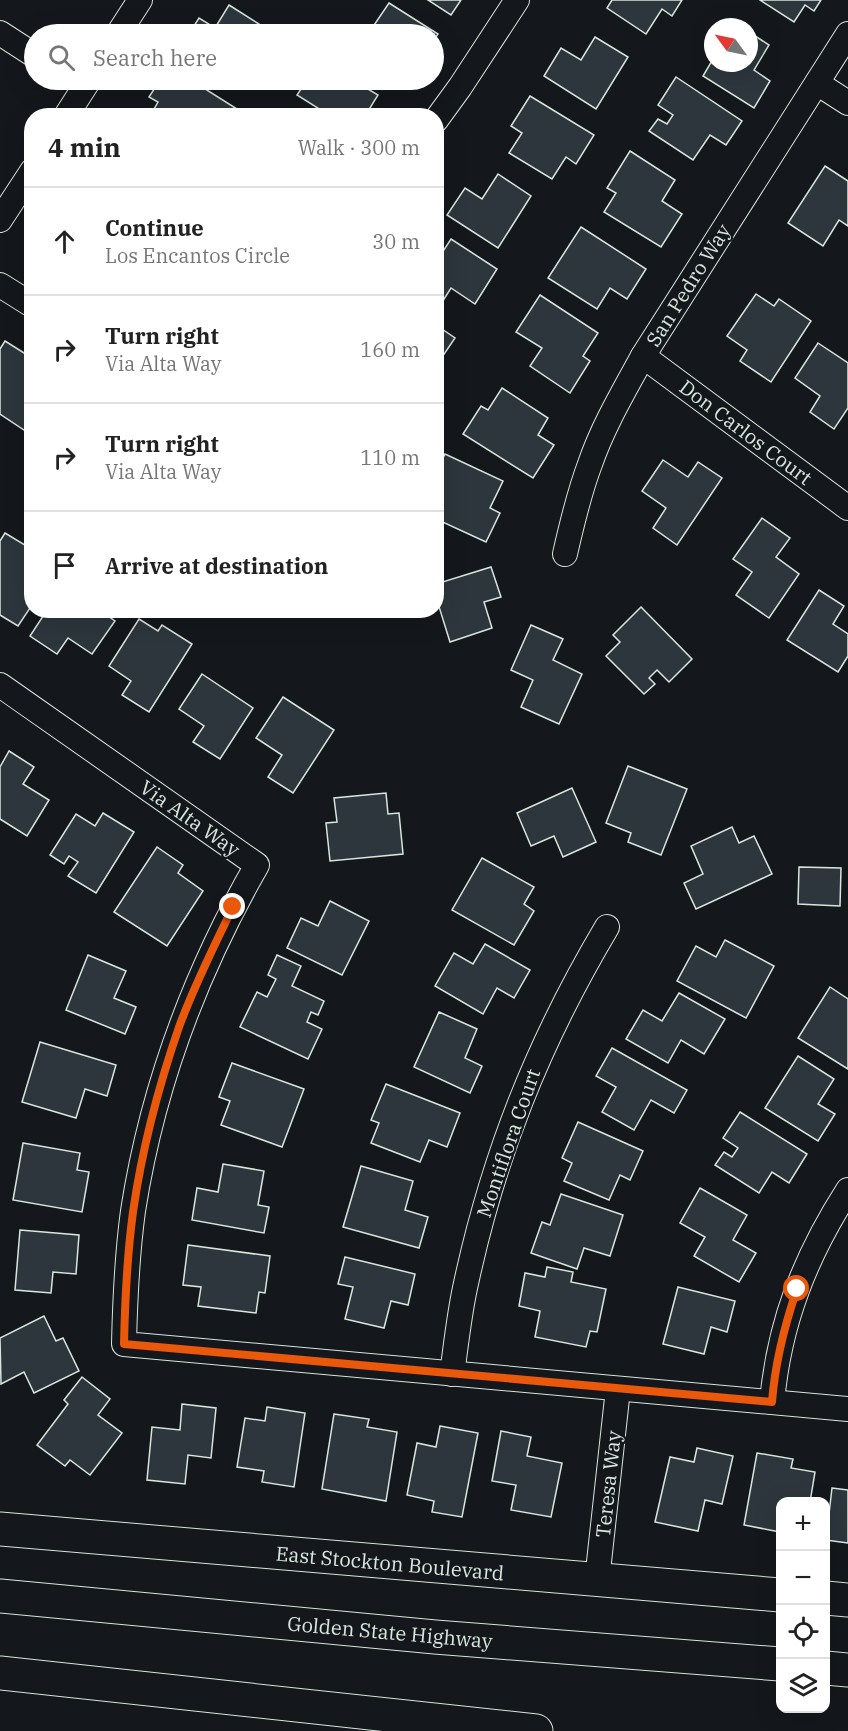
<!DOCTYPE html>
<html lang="en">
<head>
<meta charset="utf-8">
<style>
	:root { --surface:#fff; --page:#f2f2f2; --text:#222; --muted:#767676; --line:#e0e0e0 }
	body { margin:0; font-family:"IBM Plex Serif",serif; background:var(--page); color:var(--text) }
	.controls { position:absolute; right:18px; bottom:18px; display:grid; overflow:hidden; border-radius:12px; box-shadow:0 6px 24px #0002 }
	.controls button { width:54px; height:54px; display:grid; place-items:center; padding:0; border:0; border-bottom:2px solid var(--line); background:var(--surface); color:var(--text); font:30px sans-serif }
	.compass { position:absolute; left:704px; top:18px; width:54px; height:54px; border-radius:50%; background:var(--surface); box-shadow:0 6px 24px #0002; rotate:303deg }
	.stop { position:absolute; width:18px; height:18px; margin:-14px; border:4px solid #ea580c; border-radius:50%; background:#fff }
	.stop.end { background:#ea580c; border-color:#fff; box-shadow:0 2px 6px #0008 }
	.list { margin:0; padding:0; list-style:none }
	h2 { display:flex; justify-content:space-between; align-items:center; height:78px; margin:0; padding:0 24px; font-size:26px }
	h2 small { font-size:20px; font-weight:400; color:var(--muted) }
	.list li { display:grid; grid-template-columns:39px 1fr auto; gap:18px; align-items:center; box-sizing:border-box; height:108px; padding:0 24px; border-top:2px solid var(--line) }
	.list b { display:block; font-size:22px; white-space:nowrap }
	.list p { margin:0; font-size:20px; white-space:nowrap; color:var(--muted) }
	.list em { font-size:20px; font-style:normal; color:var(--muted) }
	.icon { flex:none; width:33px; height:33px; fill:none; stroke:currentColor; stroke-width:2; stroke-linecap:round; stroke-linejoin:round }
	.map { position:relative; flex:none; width:848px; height:1731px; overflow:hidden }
	.search { position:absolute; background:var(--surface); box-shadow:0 6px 24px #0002; left:24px; top:24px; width:420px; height:66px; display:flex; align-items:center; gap:15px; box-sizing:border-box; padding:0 21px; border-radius:33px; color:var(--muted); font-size:22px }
	.panel { position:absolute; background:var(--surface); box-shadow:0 6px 24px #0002; left:24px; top:108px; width:420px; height:510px; border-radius:24px }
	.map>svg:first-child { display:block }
	.building { fill:#2c363c; stroke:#d8e6dc; stroke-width:1.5 }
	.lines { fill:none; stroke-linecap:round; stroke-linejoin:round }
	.street-casing { stroke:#d8e6dc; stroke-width:26 }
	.secondary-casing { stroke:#d8e6dc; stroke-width:35 }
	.highway-casing { stroke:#d8e6dc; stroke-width:35 }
	.street { stroke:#14181c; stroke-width:24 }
	.secondary { stroke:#14181c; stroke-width:33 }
	.highway { stroke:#14181c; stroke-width:33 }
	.route { stroke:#ea580c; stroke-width:8 }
	.labels { text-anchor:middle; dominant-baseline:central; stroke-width:4.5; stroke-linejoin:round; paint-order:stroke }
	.street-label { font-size:20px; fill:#d8e6dc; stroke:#14181c }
</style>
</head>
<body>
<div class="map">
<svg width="848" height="1731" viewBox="0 0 848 1731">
	<rect width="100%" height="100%" fill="#14181c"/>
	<g class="building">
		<path d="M 428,0 L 461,0 L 451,15 Z"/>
		<path d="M 612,0 L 682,0 L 672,16 L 662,9 L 646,34 L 607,8 Z"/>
		<path d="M 760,0 L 821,0 L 814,11 L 805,5 L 794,22 Z"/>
		<path d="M 389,3 L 438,34 L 434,40 L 434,34 L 368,34 Z"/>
		<path d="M 229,5 L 262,26 L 256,34 L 189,34 L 199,18 L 215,28 Z"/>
		<path d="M 749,32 L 769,45 L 754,70 L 770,81 L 754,108 L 703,76 L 713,59 L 713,63 L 749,63 Z"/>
		<path d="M 595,37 L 628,57 L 596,109 L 544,76 L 561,48 L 581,60 Z"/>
		<path d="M 676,77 L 742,121 L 726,145 L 710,135 L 693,160 L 649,131 L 658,119 L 667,124 L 673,115 L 658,105 Z"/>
		<path d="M 160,80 L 191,80 L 237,109 L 232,116 L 150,116 L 158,102 L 149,97 Z"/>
		<path d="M 307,80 L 353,80 L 378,95 L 365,116 L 318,116 L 321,110 L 297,95 Z"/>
		<path d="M 530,96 L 594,135 L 576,164 L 566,157 L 552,179 L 509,153 L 522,133 L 511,126 Z"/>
		<path d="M 630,151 L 675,180 L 662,201 L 682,214 L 661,247 L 604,212 L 616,193 L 607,188 Z"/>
		<path d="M 825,166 L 848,181 L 848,226 L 839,220 L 823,246 L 788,223 Z"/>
		<path d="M 498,174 L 531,196 L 498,248 L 447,215 L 465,188 L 482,199 Z"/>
		<path d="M 581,227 L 646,269 L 627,299 L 610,288 L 597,309 L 548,278 Z"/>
		<path d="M 451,239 L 497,269 L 475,304 L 451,288 L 439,307 L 436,306 L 436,262 Z"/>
		<path d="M 756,294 L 774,306 L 779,299 L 811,321 L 771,382 L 740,361 L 747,350 L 727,336 Z"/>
		<path d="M 540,295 L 598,333 L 583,356 L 590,361 L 570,393 L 530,366 L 542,348 L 516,332 Z"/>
		<path d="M 436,325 L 455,338 L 436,366 Z"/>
		<path d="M 5,341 L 32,358 L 32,419 L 24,430 L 0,414 L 0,349 Z"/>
		<path d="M 818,343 L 848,363 L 848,408 L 834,429 L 810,412 L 820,396 L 795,378 Z"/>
		<path d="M 502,388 L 548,418 L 538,435 L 554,445 L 533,478 L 463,434 L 481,406 L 488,410 Z"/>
		<path d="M 445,454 L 503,481 L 490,508 L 500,513 L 486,542 L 436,519 L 436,471 Z"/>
		<path d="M 663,460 L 688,477 L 698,462 L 722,478 L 677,545 L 653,528 L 666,508 L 642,491 Z"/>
		<path d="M 762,518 L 790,538 L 776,557 L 799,574 L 769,618 L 736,595 L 752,572 L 733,559 Z"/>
		<path d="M 5,533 L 28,547 L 32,541 L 32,605 L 18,626 L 0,615 L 0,541 Z"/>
		<path d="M 491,567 L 501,597 L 484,602 L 492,628 L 450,642 L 436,597 L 436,584 Z"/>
		<path d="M 819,590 L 844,606 L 833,624 L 848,634 L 848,656 L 838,672 L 787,640 Z"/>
		<path d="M 641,607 L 692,659 L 669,682 L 657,670 L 649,678 L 655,684 L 644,694 L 606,656 L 620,642 L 613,635 Z"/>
		<path d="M 47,610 L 99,610 L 115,621 L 92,654 L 68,638 L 57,654 L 30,636 Z"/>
		<path d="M 139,619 L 158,631 L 162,625 L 192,644 L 149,712 L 122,695 L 131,681 L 109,666 Z"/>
		<path d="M 531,625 L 563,639 L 553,660 L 582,674 L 559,724 L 521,707 L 533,680 L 511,670 Z"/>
		<path d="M 202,674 L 253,708 L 220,759 L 193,742 L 204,726 L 179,709 Z"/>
		<path d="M 283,697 L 334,730 L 293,793 L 268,777 L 282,755 L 256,738 Z"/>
		<path d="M 9,751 L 34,767 L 23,784 L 49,800 L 27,836 L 0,819 L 0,767 Z"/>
		<path d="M 628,766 L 687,789 L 661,855 L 628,842 L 631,833 L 606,823 Z"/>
		<path d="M 572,788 L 596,842 L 563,857 L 554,836 L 531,846 L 517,813 Z"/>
		<path d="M 386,793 L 388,814 L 399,813 L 403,854 L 330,861 L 326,823 L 337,822 L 334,798 Z"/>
		<path d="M 103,813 L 134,832 L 96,893 L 68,876 L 78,862 L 69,856 L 64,864 L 50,855 L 76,814 L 95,826 Z"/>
		<path d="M 732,827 L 739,843 L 754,836 L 772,874 L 696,909 L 684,883 L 703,874 L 691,846 Z"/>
		<path d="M 157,847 L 183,865 L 178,873 L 203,891 L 167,946 L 114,912 Z"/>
		<path d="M 482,858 L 534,887 L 524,904 L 534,911 L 514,945 L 452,910 Z"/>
		<path d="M 799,867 L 841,868 L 840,906 L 798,904 Z"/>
		<path d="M 330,901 L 369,921 L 342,975 L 287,948 L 301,918 L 318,926 Z"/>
		<path d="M 725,940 L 774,966 L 746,1018 L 677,981 L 696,946 L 716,957 Z"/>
		<path d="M 485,944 L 530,970 L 514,998 L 497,988 L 483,1014 L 435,986 L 454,953 L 473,964 Z"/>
		<path d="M 88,955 L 126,971 L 114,998 L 136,1007 L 125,1034 L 66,1010 Z"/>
		<path d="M 277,955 L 301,966 L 292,986 L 324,1001 L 318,1015 L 311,1012 L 307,1022 L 322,1029 L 308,1059 L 240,1027 L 257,992 L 267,997 L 276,979 L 268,975 Z"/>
		<path d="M 830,987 L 848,999 L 848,1069 L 798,1038 Z"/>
		<path d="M 679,993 L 725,1019 L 704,1054 L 681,1040 L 668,1063 L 626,1039 L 643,1010 L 662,1021 Z"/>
		<path d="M 439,1012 L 477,1029 L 465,1058 L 482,1066 L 470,1093 L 414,1067 Z"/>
		<path d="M 40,1042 L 116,1065 L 107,1096 L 85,1089 L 76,1118 L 22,1102 Z"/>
		<path d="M 612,1048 L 687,1090 L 674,1113 L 651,1100 L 634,1130 L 602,1112 L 616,1087 L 596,1076 Z"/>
		<path d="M 798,1056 L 834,1079 L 818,1104 L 835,1114 L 818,1141 L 765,1108 Z"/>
		<path d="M 232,1063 L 304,1089 L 282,1147 L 221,1125 L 230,1101 L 219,1097 Z"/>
		<path d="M 386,1084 L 460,1113 L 447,1147 L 429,1140 L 420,1162 L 371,1143 L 379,1123 L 371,1120 Z"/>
		<path d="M 740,1112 L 807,1154 L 789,1183 L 772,1172 L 759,1193 L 715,1165 L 724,1152 L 732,1157 L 738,1148 L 723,1138 Z"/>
		<path d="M 578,1122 L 643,1151 L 630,1180 L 620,1175 L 609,1200 L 564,1181 L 572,1163 L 562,1158 Z"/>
		<path d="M 23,1143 L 80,1153 L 77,1170 L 89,1172 L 82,1212 L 13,1200 Z"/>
		<path d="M 223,1164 L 264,1171 L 258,1205 L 269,1207 L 264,1233 L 192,1220 L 197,1188 L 218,1192 Z"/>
		<path d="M 361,1166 L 413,1181 L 405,1210 L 428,1217 L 419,1248 L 343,1227 Z"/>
		<path d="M 700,1188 L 747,1215 L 733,1240 L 756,1253 L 739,1282 L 694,1256 L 705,1237 L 680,1223 Z"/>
		<path d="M 561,1194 L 623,1215 L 610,1256 L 584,1248 L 577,1269 L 531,1253 L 542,1222 L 550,1225 Z"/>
		<path d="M 20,1230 L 79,1235 L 76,1274 L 53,1272 L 51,1293 L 15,1290 Z"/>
		<path d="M 188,1245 L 270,1256 L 265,1293 L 259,1292 L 256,1313 L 198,1306 L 201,1287 L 183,1285 Z"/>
		<path d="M 345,1257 L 415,1274 L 408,1305 L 391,1301 L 384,1328 L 345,1319 L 353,1287 L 338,1284 Z"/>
		<path d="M 547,1267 L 573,1272 L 571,1282 L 606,1289 L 597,1332 L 590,1331 L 586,1347 L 535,1337 L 540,1311 L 519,1306 L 525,1273 L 545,1277 Z"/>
		<path d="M 678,1287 L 735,1301 L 727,1332 L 711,1327 L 704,1354 L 663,1344 Z"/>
		<path d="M 44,1316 L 56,1341 L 63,1338 L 79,1371 L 34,1393 L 24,1372 L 1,1384 L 0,1338 Z"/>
		<path d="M 82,1377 L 110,1399 L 98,1415 L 122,1433 L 90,1475 L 70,1460 L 65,1466 L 37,1445 L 68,1404 L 64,1400 Z"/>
		<path d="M 182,1404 L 216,1408 L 211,1458 L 188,1455 L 185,1484 L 147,1480 L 152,1427 L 180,1430 Z"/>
		<path d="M 267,1407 L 305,1413 L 294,1487 L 262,1482 L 264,1471 L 237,1467 L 245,1418 L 265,1421 Z"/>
		<path d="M 334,1414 L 369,1419 L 367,1427 L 397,1432 L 386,1501 L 322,1489 Z"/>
		<path d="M 440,1426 L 478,1433 L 462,1517 L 432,1512 L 434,1501 L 407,1495 L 417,1443 L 436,1447 Z"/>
		<path d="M 501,1431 L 531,1437 L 527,1456 L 562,1463 L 551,1517 L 511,1510 L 516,1485 L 492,1481 Z"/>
		<path d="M 697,1448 L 733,1456 L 722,1504 L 705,1500 L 698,1531 L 655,1522 L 670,1457 L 694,1462 Z"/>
		<path d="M 757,1453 L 793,1459 L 791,1468 L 815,1472 L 810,1502 L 780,1502 L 780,1532 L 744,1525 Z"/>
		<path d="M 832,1488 L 848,1490 L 848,1543 L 826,1540 Z"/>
	</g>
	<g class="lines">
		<g class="street-casing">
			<g id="street">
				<path d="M 0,33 L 34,55"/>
				<path d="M 118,34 L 140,0"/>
				<path d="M 817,83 L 848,103"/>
				<path d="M 66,116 L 89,80"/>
				<path d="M 436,120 L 460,87 L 517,0"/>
				<path d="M 0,220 L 32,171"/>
				<path d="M 0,285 L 32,305"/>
				<path d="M 643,356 L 848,508"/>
				<path d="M 565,554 C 572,523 579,493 590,464 C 603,426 624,391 643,356 L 848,34"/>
				<path d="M 0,685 L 257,865 C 195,973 152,1088 133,1211 C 127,1255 125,1300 124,1344 L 848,1409"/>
				<path d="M 452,1374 C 456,1345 459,1316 465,1288 C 493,1156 538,1043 607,927"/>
				<path d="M 772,1402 C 779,1323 805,1257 848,1190"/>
				<path d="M 597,1580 L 618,1389"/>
			</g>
		</g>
		<g class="secondary-casing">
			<g id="secondary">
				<path d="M 0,1529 L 780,1595"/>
				<path d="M 826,1598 L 848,1600"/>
			</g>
		</g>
		<g class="highway-casing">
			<g id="highway">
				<path d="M 0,1596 L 435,1637 L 780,1664"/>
				<path d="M 826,1668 L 848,1670"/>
				<path d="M 0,1673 L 536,1731"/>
			</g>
		</g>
		<use href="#street" class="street"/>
		<use href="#secondary" class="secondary"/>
		<use href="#highway" class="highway"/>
	</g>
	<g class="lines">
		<path class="route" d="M 233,907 C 214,946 194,986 179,1027 C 158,1088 142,1149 133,1212 C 127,1256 125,1300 124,1344 L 772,1402 C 775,1363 784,1327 797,1289"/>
	</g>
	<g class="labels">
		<g class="street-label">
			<text transform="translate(688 285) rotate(-58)">San Pedro Way</text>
			<text transform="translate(746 432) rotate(37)">Don Carlos Court</text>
			<text transform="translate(190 818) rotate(35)">Via Alta Way</text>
			<text transform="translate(508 1143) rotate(-71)">Montiflora Court</text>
			<text transform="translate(608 1484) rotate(-84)">Teresa Way</text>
			<text transform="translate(390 1563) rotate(5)">East Stockton Boulevard</text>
			<text transform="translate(390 1632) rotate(5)">Golden State Highway</text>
		</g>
	</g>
</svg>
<div class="controls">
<button>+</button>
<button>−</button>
<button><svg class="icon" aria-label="locate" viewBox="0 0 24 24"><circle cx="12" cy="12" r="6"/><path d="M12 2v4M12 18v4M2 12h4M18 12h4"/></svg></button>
<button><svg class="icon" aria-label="layers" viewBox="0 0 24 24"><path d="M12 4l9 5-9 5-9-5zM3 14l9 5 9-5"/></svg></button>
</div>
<svg class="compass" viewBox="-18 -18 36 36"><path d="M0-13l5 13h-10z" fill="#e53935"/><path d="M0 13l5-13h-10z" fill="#767676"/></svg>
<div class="stop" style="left:797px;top:1289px"></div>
<div class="stop end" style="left:233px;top:907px"></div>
<div class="search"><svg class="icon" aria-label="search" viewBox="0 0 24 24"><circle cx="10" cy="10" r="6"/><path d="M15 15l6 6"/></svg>Search here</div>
<section class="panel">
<h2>4 min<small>Walk · 300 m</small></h2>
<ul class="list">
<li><svg class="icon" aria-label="ahead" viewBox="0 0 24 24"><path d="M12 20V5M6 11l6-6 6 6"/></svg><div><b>Continue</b><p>Los Encantos Circle</p></div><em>30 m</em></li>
<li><svg class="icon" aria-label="right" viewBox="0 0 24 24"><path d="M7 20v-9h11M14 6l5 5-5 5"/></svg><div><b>Turn right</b><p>Via Alta Way</p></div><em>160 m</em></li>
<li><svg class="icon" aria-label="right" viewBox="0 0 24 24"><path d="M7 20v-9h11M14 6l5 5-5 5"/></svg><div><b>Turn right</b><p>Via Alta Way</p></div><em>110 m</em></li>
<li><svg class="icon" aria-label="arrive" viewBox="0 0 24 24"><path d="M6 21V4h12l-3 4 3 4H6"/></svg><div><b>Arrive at destination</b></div></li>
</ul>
</section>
</div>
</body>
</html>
